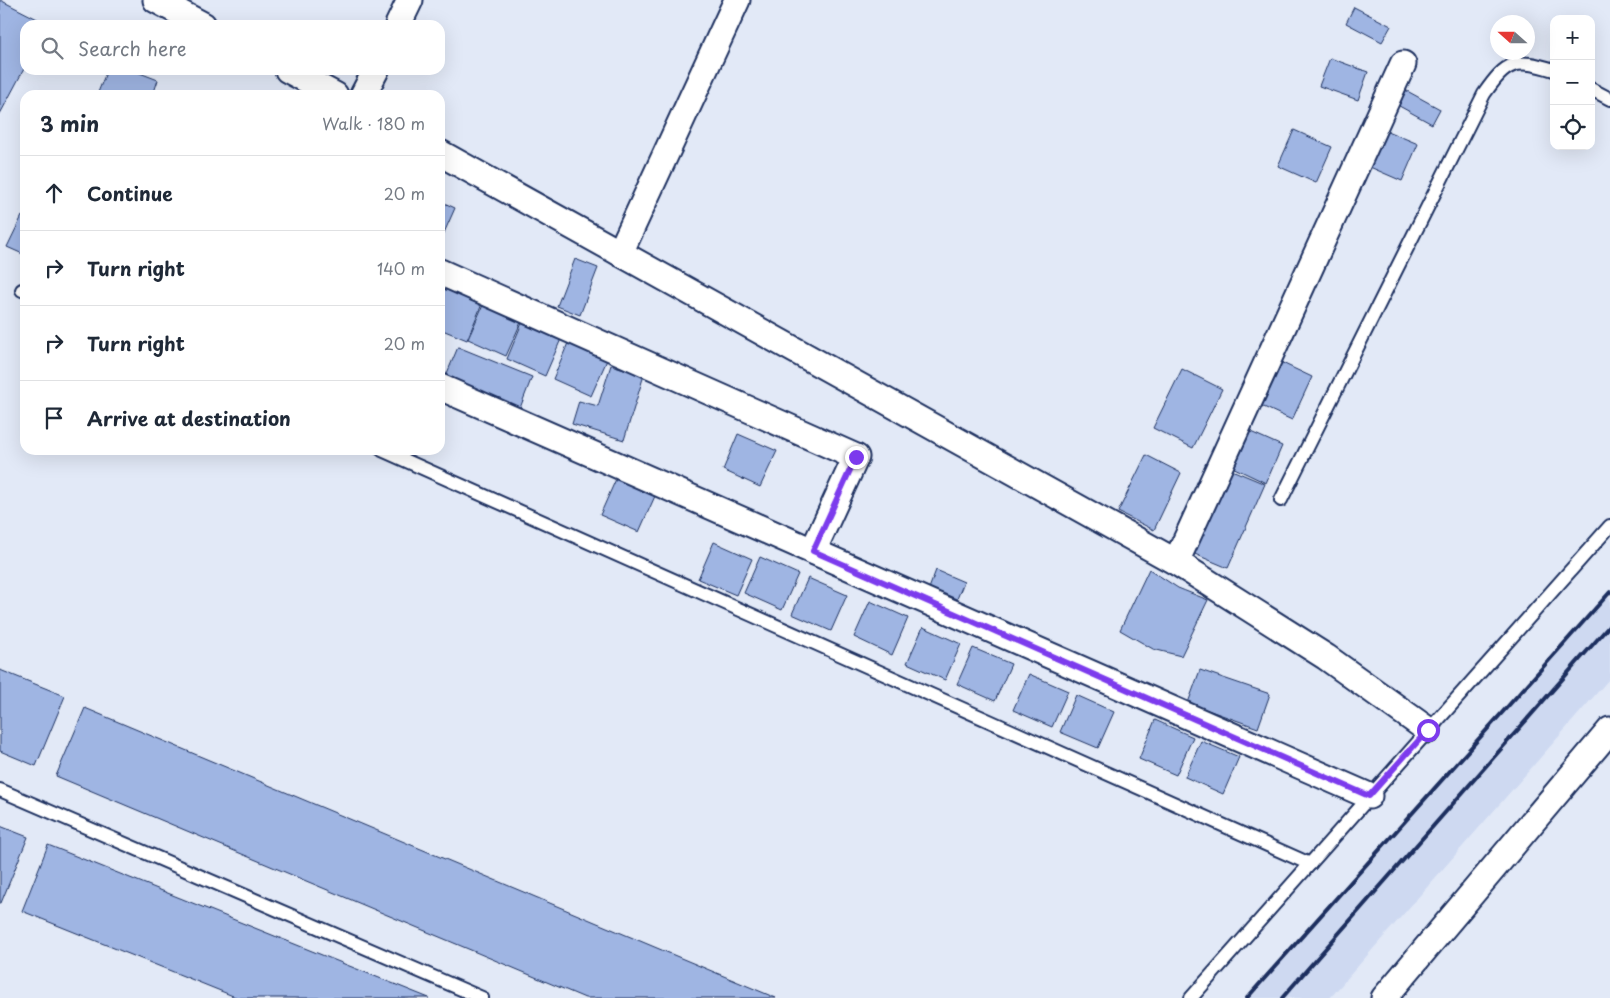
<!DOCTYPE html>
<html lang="en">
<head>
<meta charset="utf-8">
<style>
	:root { --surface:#fff; --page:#f6f6f7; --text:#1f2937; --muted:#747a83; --line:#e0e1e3 }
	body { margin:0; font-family:"Playpen Sans",sans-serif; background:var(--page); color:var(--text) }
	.controls { position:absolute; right:15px; top:15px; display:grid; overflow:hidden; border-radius:10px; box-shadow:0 5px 20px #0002 }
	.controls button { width:45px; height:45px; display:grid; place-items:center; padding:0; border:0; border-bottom:1px solid var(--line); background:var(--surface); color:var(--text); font:25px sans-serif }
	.compass { position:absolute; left:1490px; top:15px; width:45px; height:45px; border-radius:50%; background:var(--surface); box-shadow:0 5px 20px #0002; rotate:291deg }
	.stop { position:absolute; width:15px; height:15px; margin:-11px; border:4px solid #7c3aed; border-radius:50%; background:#fff }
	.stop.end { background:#7c3aed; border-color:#fff; box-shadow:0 1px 5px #0008 }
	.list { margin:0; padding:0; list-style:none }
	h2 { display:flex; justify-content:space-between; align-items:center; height:65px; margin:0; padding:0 20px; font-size:21px }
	h2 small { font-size:16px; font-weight:400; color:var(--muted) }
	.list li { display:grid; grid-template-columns:32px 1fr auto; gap:15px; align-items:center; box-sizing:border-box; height:75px; padding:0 20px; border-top:1px solid var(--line) }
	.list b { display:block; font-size:19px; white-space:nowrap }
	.list em { font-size:16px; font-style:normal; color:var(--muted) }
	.icon { flex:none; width:28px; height:28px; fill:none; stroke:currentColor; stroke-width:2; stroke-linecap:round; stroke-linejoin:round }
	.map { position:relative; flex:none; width:1610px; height:998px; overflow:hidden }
	.search { position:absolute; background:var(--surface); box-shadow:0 5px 20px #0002; left:20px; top:20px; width:425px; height:55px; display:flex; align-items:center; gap:12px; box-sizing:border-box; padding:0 18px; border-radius:15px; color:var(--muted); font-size:19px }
	.panel { position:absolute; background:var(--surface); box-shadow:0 5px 20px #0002; left:20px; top:90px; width:425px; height:365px; border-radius:15px }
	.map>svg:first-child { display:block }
	.built { fill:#ced9f1 }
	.building { fill:#9fb5e3; stroke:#1b2f5e }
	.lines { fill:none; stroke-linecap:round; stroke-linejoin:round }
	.service-casing { stroke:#1b2f5e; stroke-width:16 }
	.minor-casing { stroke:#1b2f5e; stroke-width:29 }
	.service { stroke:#fff; stroke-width:12 }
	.minor { stroke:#fff; stroke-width:25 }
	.rail { stroke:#1b2f5e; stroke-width:4 }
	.route { stroke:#7c3aed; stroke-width:6 }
</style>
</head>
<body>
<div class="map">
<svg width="1610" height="998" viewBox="0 0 1610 998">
	<rect width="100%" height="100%" fill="#e2e9f7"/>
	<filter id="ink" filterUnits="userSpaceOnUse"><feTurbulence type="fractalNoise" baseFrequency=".02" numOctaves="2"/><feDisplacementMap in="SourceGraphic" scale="10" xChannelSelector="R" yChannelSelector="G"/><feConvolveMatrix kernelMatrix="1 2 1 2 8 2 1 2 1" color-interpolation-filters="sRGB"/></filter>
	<g filter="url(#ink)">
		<path class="built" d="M 1605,595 L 1610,599 L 1610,678 L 1330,998 L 1250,998 Z"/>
		<g class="building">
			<path d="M 0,0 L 47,24 L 25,25 L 25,67 L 0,114 Z"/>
			<path d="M 1354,7 L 1391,26 L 1382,42 L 1346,23 Z"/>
			<path d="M 1330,58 L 1368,72 L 1358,100 L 1319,86 Z"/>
			<path d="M 107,70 L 132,70 L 158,80 L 153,95 L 97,95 Z"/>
			<path d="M 1398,86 L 1440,109 L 1432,124 L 1390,101 Z"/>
			<path d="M 1380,128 L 1418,144 L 1402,181 L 1363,164 Z"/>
			<path d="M 1294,130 L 1332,147 L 1316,183 L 1278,166 Z"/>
			<path d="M 440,201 L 455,208 L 440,242 Z"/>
			<path d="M 22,216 L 25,217 L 25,255 L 7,247 Z"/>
			<path d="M 575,259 L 598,268 L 580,315 L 557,306 Z"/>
			<path d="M 444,287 L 482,304 L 467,340 L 440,329 L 440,297 Z"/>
			<path d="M 484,303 L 522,320 L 506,356 L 468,339 Z"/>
			<path d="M 522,323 L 561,339 L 545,376 L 507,359 Z"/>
			<path d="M 568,343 L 607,360 L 591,396 L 553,379 Z"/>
			<path d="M 458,347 L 532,377 L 520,408 L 445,378 Z"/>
			<path d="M 1276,360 L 1312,377 L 1292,420 L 1255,403 Z"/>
			<path d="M 611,365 L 644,375 L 624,440 L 572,424 L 579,401 L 598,406 Z"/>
			<path d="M 1182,369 L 1222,389 L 1193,448 L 1153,428 Z"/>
			<path d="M 1244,429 L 1282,446 L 1266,483 L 1228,465 Z"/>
			<path d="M 738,434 L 777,451 L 760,487 L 723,470 Z"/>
			<path d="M 1146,455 L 1181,473 L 1154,530 L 1118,512 Z"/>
			<path d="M 1227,468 L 1265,484 L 1228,568 L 1190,552 Z"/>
			<path d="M 616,479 L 655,496 L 639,532 L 600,515 Z"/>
			<path d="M 714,542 L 752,559 L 736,595 L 698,579 Z"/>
			<path d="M 760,557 L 798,574 L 782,610 L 744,593 Z"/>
			<path d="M 1149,569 L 1178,588 L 1208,600 L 1181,656 L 1153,649 L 1120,630 Z"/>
			<path d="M 936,570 L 964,582 L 954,606 L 927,594 Z"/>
			<path d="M 808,578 L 847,595 L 831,631 L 792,614 Z"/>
			<path d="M 870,601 L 908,618 L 892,655 L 854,637 Z"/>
			<path d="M 923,627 L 961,644 L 945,680 L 907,663 Z"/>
			<path d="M 973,648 L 1011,664 L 995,701 L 957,684 Z"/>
			<path d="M 0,670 L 65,696 L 36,766 L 0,751 Z"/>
			<path d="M 1200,670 L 1270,694 L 1258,728 L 1188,703 Z"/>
			<path d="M 1029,674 L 1068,691 L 1052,727 L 1013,710 Z"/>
			<path d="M 1076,695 L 1114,712 L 1098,748 L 1060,732 Z"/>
			<path d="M 85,708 L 776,998 L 585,998 L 56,776 Z"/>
			<path d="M 1155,720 L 1193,737 L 1176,775 L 1139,759 Z"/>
			<path d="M 1201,741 L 1239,757 L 1223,794 L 1185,777 Z"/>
			<path d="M 0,826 L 28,837 L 1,903 L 0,903 Z"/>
			<path d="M 48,845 L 429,998 L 238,998 L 22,911 Z"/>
		</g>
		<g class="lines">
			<g class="service-casing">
				<g id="service">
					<path d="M 1591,89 L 1610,99"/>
					<path d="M 22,290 L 25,291"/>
					<path d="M 382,450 L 1310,864"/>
					<path d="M 1281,500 L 1484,94 C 1507,61 1515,58 1554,70"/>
					<path d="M 0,790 L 482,998"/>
					<path d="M 1191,998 L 1610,526"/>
				</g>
			</g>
			<g class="minor-casing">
				<g id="minor">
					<path d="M 156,0 L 203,25"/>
					<path d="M 398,25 L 410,0"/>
					<path d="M 288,70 L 335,95"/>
					<path d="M 363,95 L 376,70"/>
					<path d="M 440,153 L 1176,562 L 1326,657 L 1428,730"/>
					<path d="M 620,253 L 737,0"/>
					<path d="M 440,272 L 856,457 L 813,551"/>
					<path d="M 440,387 L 1369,796"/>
					<path d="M 1176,562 L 1403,64"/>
					<path d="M 1384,998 L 1610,730"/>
				</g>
			</g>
			<use href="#service" class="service"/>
			<use href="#minor" class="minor"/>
			<g class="rail">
				<path d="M 1247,998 L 1610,592"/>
				<path d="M 1282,998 L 1610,625"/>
			</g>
		</g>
	</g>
	<g class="lines" filter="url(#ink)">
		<path class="route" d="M 856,457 L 813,551 L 1369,796 L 1428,730"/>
	</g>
</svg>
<div class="controls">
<button>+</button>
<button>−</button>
<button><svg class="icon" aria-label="locate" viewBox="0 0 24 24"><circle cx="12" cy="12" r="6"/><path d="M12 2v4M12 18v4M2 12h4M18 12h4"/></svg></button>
</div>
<svg class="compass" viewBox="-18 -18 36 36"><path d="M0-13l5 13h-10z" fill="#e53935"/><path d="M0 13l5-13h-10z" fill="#747a83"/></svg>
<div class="stop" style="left:1428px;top:730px"></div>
<div class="stop end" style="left:856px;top:457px"></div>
<div class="search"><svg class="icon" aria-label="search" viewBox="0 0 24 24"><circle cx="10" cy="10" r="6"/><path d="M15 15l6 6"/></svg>Search here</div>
<section class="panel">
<h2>3 min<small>Walk · 180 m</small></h2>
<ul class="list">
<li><svg class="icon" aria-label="ahead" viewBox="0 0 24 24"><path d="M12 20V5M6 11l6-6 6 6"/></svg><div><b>Continue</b></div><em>20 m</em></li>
<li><svg class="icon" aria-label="right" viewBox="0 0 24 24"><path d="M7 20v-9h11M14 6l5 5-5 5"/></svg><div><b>Turn right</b></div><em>140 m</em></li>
<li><svg class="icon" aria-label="right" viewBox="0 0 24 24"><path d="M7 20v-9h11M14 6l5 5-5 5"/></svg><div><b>Turn right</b></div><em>20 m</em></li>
<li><svg class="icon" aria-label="arrive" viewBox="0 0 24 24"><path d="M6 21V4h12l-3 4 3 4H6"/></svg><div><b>Arrive at destination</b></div></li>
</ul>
</section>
</div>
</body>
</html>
